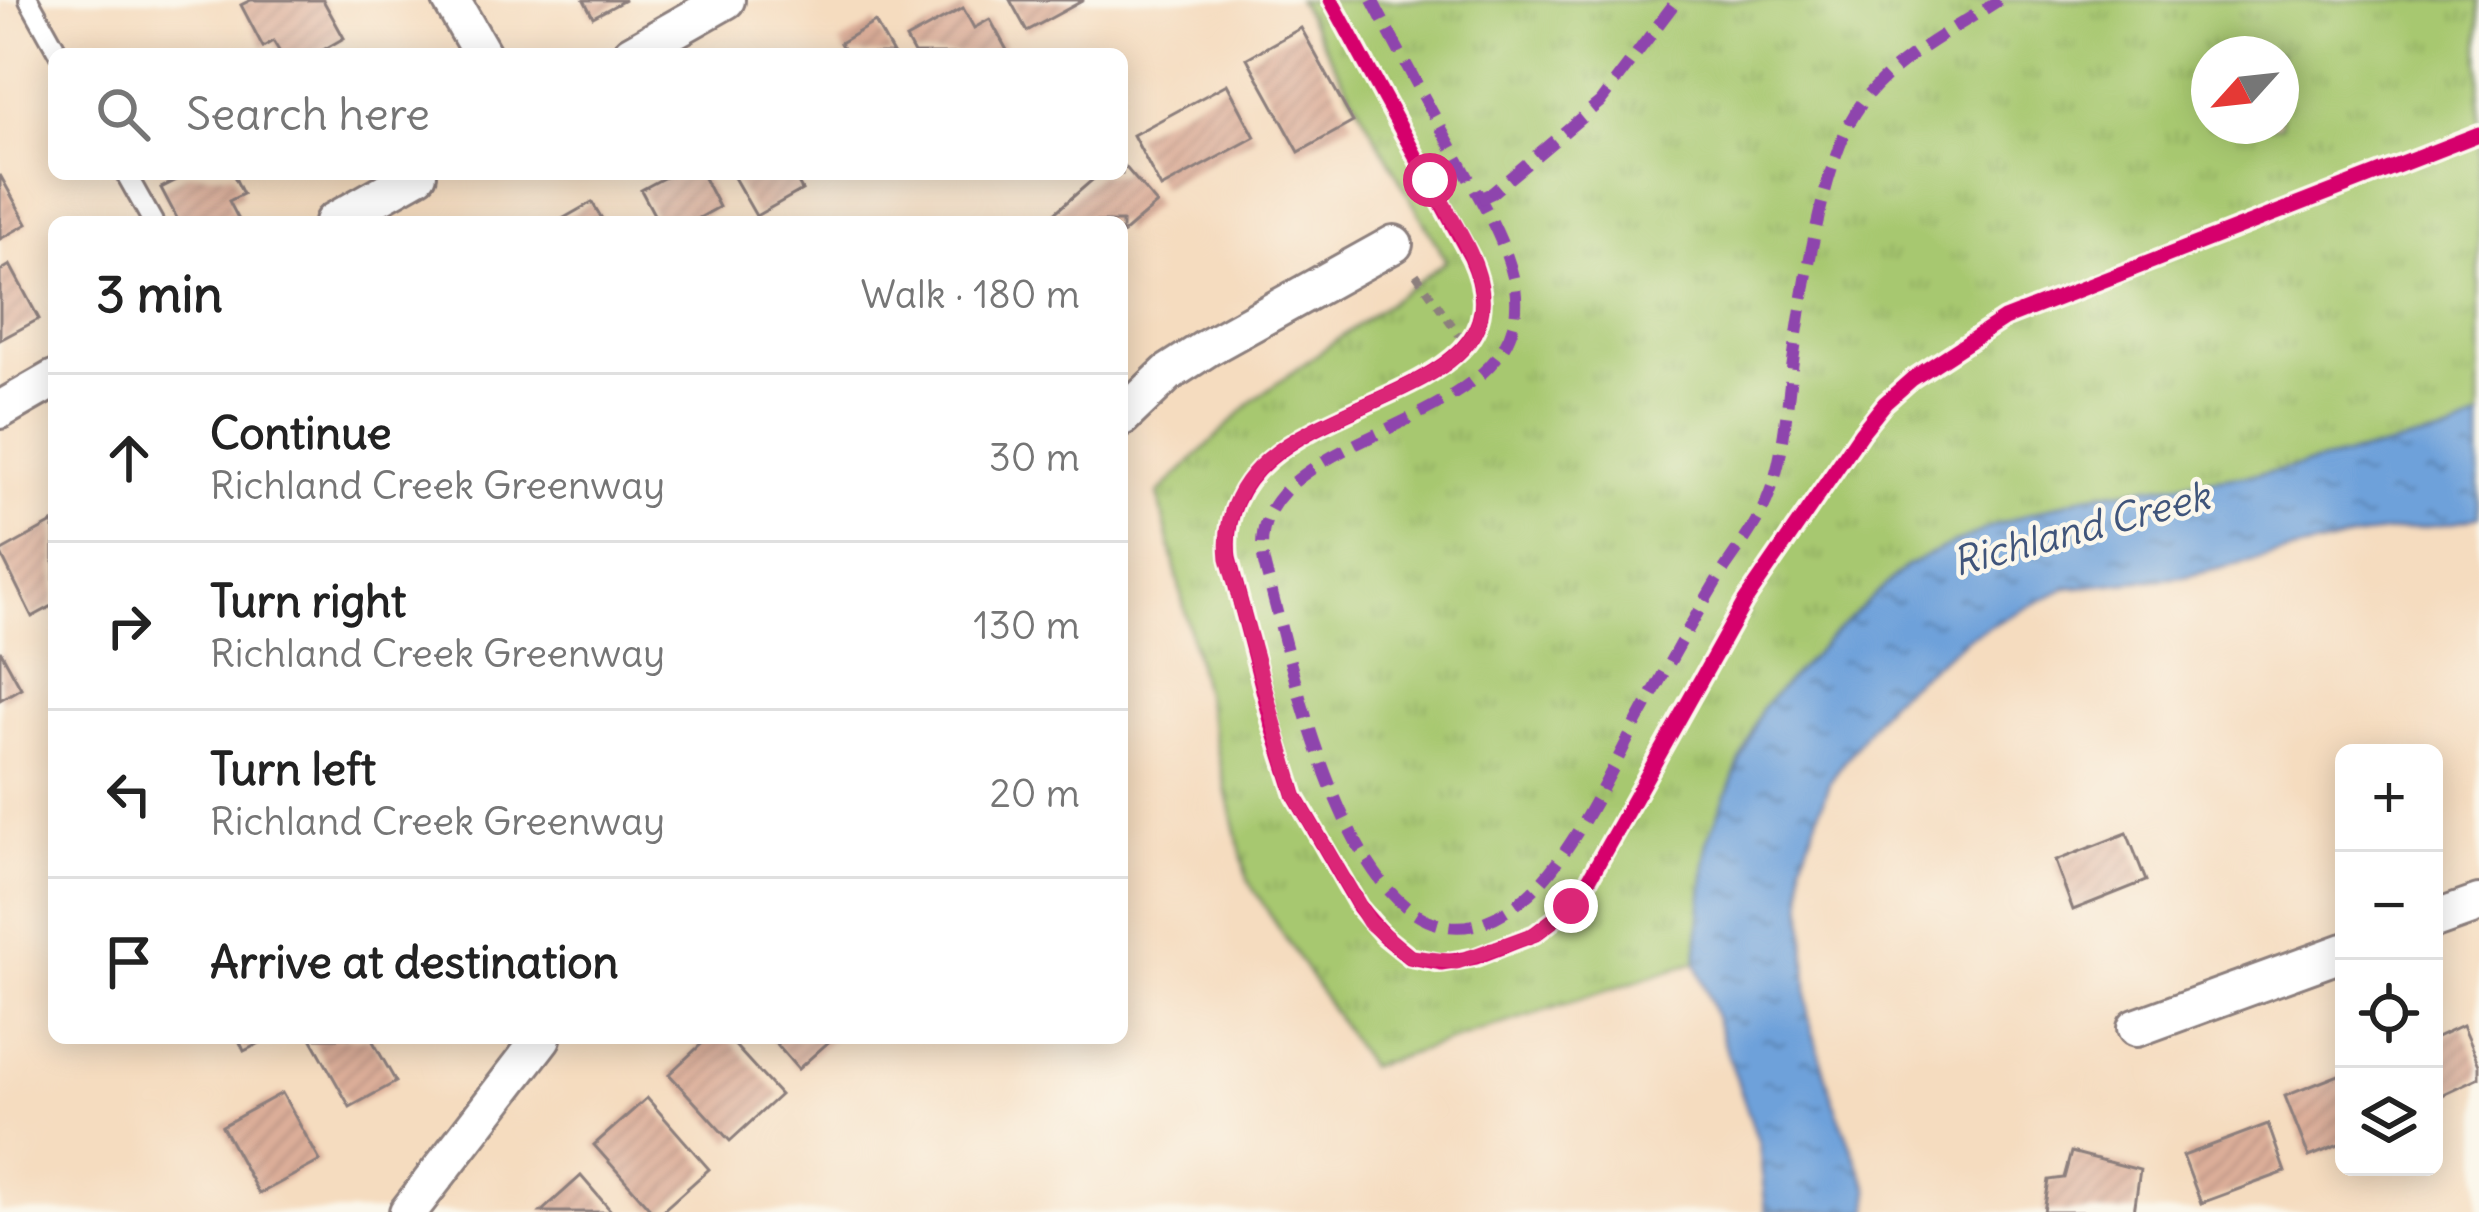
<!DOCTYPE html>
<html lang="en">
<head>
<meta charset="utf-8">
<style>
	:root { --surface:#fff; --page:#f6f6f6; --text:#222; --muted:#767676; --line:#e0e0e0 }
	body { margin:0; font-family:Delius,sans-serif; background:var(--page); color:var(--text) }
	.controls { position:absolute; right:36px; bottom:36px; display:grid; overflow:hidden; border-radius:18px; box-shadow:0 6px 30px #0003 }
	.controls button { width:108px; height:108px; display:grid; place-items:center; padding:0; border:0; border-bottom:3px solid var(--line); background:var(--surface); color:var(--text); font:60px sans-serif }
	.compass { position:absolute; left:2191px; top:36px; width:108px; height:108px; border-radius:50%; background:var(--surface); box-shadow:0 6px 30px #0003; rotate:243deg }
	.stop { position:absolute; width:36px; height:36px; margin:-27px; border:9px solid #db2777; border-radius:50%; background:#fff }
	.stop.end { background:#db2777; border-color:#fff; box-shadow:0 3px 12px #0008 }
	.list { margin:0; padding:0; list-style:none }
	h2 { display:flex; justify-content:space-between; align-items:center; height:156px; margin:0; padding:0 48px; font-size:51px }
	h2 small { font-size:39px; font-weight:400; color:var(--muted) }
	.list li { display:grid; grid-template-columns:78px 1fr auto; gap:36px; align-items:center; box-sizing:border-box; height:168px; padding:0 48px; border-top:3px solid var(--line) }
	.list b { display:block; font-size:45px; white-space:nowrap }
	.list p { margin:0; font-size:39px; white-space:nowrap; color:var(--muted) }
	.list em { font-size:39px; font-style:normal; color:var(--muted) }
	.icon { flex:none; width:66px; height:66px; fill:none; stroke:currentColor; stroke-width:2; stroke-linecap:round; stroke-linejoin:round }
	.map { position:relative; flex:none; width:2479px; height:1212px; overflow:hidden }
	.search { position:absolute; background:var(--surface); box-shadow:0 6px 30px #0003; left:48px; top:48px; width:1080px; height:132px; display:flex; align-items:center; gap:30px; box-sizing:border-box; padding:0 42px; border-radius:18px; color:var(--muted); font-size:45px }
	.panel { position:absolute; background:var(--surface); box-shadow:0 6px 30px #0003; left:48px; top:216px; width:1080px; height:828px; border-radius:18px }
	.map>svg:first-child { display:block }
	.grass { fill:url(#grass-tufts); stroke:#647556; stroke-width:3; fill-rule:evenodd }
	.water { fill:url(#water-ripples); stroke:#48628a; stroke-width:3 }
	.building { fill:url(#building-hatch) }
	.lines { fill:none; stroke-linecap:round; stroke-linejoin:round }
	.lane-casing { stroke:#8c7f7d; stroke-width:24 }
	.street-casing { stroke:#8c7f7d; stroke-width:42 }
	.path { stroke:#8c7f7d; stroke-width:8; stroke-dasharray:9 9; stroke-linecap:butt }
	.lane { stroke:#fff; stroke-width:18 }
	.street { stroke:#fff; stroke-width:36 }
	.quiet { stroke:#8e44ad; stroke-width:12; stroke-dasharray:24 12; stroke-linecap:butt }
	.cycleway-casing { stroke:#fbf7ec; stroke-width:22 }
	.cycleway { stroke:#d6006c; stroke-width:15 }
	.route { stroke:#db2777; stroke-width:15 }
	.labels { text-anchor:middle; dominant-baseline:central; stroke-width:9; stroke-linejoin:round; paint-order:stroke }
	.water-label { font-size:39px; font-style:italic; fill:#40557b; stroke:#fbf7ec }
</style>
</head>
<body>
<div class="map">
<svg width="2479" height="1212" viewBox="0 0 2479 1212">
	<defs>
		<pattern id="grass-tufts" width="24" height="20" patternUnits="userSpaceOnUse" patternTransform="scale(3)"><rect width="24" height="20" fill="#a7c870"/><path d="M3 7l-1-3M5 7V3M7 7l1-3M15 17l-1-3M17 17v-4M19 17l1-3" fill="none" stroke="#8fac62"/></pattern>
		<pattern id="water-ripples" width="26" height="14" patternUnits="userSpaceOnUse" patternTransform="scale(3)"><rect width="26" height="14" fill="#6ea1da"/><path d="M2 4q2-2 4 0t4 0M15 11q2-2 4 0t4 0" fill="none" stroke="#5a83b2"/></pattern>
		<pattern id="building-hatch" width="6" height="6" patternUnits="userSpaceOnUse" patternTransform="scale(3)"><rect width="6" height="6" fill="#dcae99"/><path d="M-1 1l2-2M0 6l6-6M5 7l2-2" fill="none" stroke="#bc9585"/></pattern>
	</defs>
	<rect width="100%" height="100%" fill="#fbf7ec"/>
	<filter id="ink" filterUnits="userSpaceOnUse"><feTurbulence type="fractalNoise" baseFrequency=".00833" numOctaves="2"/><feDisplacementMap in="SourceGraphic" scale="24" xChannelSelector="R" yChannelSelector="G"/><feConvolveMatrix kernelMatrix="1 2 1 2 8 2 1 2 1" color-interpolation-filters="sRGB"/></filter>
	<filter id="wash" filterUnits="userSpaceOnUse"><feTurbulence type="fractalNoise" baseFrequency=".004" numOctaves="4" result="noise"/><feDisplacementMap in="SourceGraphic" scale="48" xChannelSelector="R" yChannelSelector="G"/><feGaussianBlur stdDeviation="2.7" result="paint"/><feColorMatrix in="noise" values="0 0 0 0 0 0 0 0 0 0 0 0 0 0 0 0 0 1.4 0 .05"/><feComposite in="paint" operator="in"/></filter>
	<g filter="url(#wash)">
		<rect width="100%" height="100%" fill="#f5dcbf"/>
		<path class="grass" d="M 1298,0 L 2479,0 L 2479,419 L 2452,432 L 2276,472 L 2087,495 L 1907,565 L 1834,633 L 1761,709 L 1707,842 L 1696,962 L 1369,1067 L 1247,879 L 1158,494 L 1254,400 L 1446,261 ZM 2209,54 L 2281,54 L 2281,126 L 2209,126 Z"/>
		<path class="water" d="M 2479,419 L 2479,516 L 2451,524 L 2369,534 L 2183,577 L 2066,588 L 1969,637 L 1888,701 L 1829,783 L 1802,861 L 1808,1015 L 1833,1101 L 1869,1190 L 1870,1212 L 1766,1212 L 1759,1144 L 1696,962 L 1707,842 L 1761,709 L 1834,633 L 1907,565 L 1992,526 L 2087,495 L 2276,472 L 2452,432 Z"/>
		<g id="blocks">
			<g class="building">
				<path d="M 251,0 L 323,0 L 344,38 L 316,54 L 281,54 L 273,41 L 263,47 L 241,5 Z"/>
				<path d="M 584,0 L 625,0 L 593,17 Z"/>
				<path d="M 1010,0 L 1084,0 L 1027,31 Z"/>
				<path d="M 963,8 L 974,28 L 990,19 L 1009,54 L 914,54 L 906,39 Z"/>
				<path d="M 875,22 L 893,54 L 846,54 L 840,43 Z"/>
				<path d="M 1301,28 L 1353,122 L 1299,152 L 1247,58 Z"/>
				<path d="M 1227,84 L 1255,137 L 1161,188 L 1133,135 Z"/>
				<path d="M 1122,163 L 1157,204 L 1122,234 L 1122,222 L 1044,222 L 1099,174 L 1122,174 Z"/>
				<path d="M 189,174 L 233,174 L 243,194 L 229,201 L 240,222 L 179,222 L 161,188 Z"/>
				<path d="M 671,174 L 702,174 L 719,207 L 692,222 L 658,222 L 641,190 Z"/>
				<path d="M 732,174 L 793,174 L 802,190 L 756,216 Z"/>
				<path d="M 0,175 L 27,224 L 0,239 Z"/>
				<path d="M 592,202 L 604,222 L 557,222 Z"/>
				<path d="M 10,265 L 39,319 L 0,340 L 0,271 Z"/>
				<path d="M 54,522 L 54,605 L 32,617 L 0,552 Z"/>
				<path d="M 0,650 L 21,688 L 0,700 Z"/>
				<path d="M 2127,833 L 2146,881 L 2073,910 L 2055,861 Z"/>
				<path d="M 2462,1026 L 2479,1065 L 2479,1078 L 2434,1099 L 2434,1039 Z"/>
				<path d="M 238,1038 L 270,1038 L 244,1051 Z"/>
				<path d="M 311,1038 L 371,1038 L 396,1082 L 350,1107 Z"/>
				<path d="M 708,1038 L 728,1038 L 780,1095 L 730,1141 L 669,1074 Z"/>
				<path d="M 771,1038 L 833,1038 L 798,1069 Z"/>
				<path d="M 2344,1073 L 2344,1143 L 2309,1157 L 2285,1096 Z"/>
				<path d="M 282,1093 L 320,1161 L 259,1194 L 222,1126 Z"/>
				<path d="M 647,1098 L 709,1169 L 661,1212 L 653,1212 L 594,1145 Z"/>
				<path d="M 2268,1124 L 2285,1172 L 2201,1203 L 2183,1156 Z"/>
				<path d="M 2071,1152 L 2140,1170 L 2134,1212 L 2044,1212 L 2049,1180 L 2064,1178 Z"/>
				<path d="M 581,1176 L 612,1212 L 541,1212 Z"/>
			</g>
		</g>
	</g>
	<g filter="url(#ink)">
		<use href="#blocks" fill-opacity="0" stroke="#8c7f7d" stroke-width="3"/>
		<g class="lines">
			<g class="lane-casing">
				<g id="lane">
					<path d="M 29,0 L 59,54"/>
					<path d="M 126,174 L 153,222"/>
				</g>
			</g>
			<g class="street-casing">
				<g id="street">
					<path d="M 451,0 L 482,54"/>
					<path d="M 631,54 L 726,0"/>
					<path d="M 333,222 L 418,174"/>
					<path d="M 0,410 L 54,379"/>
					<path d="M 1122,417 L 1168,373 L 1207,348 L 1394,244"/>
					<path d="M 2434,919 L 2479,903"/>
					<path d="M 2136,1028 L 2344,952"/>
					<path d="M 408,1212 L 542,1038"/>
				</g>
			</g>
			<path class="path" d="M 1416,274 L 1467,346"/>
			<use href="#lane" class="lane"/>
			<use href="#street" class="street"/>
			<g class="quiet">
				<path d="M 1372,0 C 1400,54 1430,108 1459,161 C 1480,199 1508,244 1515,287 C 1538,440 1224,423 1266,571 C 1294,667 1364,1038 1529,894 C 1571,857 1611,771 1638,720 C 1664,673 1689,626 1717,580 C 1735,552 1759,523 1770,492 C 1785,452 1786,409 1792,368 C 1802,298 1819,184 1850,122 C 1880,65 1947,34 1999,0"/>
				<path d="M 1479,199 L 1492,193 L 1600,102 L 1677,0"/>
			</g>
			<g class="cycleway-casing">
				<path id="cycleway" d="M 1331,0 L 1471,258 C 1546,421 1210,381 1229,558 L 1271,721 L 1295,796 L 1359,907 L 1384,936 L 1410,957 L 1441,963 L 1476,957 L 1535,934 L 1572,906 L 1583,890 L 1744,603 L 1861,433 L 1885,403 L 1912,379 L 2004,319 L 2479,134"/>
			</g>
			<use href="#cycleway" class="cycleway"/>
		</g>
	</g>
	<g class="lines" filter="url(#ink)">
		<path class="route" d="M 1430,180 C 1448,215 1480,257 1482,297 C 1489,418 1211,394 1228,558 L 1295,796 L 1369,922 L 1410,957 L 1457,962 L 1535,934 L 1571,906"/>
	</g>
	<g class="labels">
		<g class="water-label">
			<text transform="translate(2081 529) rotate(-15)">Richland Creek</text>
		</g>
	</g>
</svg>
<div class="controls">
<button>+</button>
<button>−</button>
<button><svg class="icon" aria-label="locate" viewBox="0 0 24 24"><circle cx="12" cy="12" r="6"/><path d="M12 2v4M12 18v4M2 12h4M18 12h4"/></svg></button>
<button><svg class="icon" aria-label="layers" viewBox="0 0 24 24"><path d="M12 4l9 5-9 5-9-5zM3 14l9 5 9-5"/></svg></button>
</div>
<svg class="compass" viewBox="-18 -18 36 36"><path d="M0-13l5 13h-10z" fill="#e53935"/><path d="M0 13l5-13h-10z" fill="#767676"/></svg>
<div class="stop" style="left:1430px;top:180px"></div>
<div class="stop end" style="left:1571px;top:906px"></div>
<div class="search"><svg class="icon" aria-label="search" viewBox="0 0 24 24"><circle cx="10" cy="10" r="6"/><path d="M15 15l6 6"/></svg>Search here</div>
<section class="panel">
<h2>3 min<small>Walk · 180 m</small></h2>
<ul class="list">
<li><svg class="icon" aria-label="ahead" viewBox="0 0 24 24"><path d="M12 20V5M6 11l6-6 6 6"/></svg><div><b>Continue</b><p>Richland Creek Greenway</p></div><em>30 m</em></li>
<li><svg class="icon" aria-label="right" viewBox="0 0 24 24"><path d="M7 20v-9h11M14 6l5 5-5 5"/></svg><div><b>Turn right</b><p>Richland Creek Greenway</p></div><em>130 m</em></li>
<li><svg class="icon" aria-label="left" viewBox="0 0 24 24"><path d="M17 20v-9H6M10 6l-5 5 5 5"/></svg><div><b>Turn left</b><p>Richland Creek Greenway</p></div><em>20 m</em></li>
<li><svg class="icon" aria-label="arrive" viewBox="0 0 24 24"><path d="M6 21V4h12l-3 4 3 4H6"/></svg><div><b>Arrive at destination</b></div></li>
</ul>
</section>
</div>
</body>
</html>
